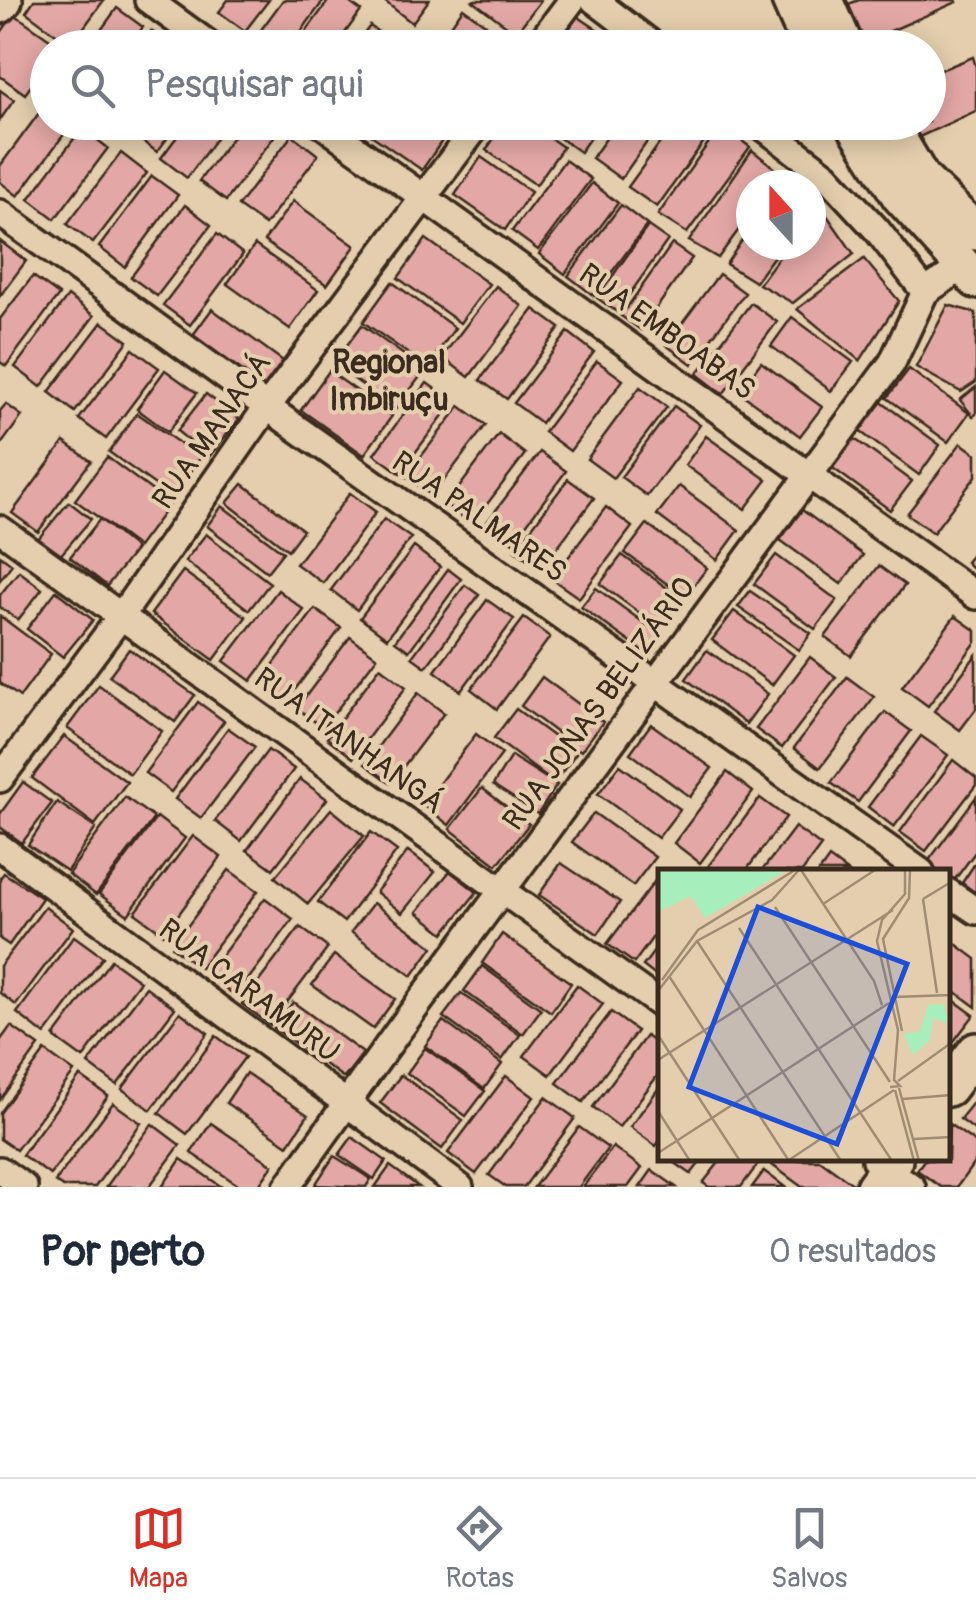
<!DOCTYPE html>
<html lang="pt">
<head>
<meta charset="utf-8">
<style>
	:root { --surface:#fff; --page:#f2f2f3; --text:#1f2937; --muted:#747a83; --line:#e0e1e3; --accent:#d93025 }
	body { margin:0; font-family:Pangolin,sans-serif; background:var(--page); color:var(--text) }
	.compass { position:absolute; left:736px; top:170px; width:90px; height:90px; border-radius:50%; background:var(--surface); box-shadow:0 5px 25px #0003; rotate:339deg }
	.list { margin:0; padding:0; list-style:none }
	h2 { display:flex; justify-content:space-between; align-items:center; height:130px; margin:0; padding:0 40px; font-size:42px }
	h2 small { font-size:32px; font-weight:400; color:var(--muted) }
	.icon { flex:none; width:55px; height:55px; fill:none; stroke:currentColor; stroke-width:2; stroke-linecap:round; stroke-linejoin:round }
	.map { position:relative; flex:none; width:976px; height:1187px; overflow:hidden }
	.search { position:absolute; background:var(--surface); box-shadow:0 5px 25px #0003; left:30px; right:30px; top:30px; height:110px; display:flex; align-items:center; gap:25px; box-sizing:border-box; padding:0 35px; border-radius:55px; color:var(--muted); font-size:38px }
	.sheet { height:290px; background:var(--surface) }
	nav { display:flex; justify-content:space-around; align-items:center; box-sizing:border-box; height:140px; border-top:2px solid var(--line); background:var(--surface); font-size:28px; color:var(--muted) }
	nav a { display:grid; justify-items:center; gap:5px }
	nav .on { color:var(--accent) }
	.map>svg:first-child { display:block }
	.building { fill:#e3a8a5; stroke:#3b2a1e; stroke-width:2.5 }
	.lines { fill:none; stroke-linecap:round; stroke-linejoin:round }
	.street-casing { stroke:#3b2a1e; stroke-width:32 }
	.secondary-casing { stroke:#3b2a1e; stroke-width:42 }
	.street { stroke:#e4cead; stroke-width:25 }
	.secondary { stroke:#e4cead; stroke-width:35 }
	.labels { text-anchor:middle; dominant-baseline:central; stroke-width:8; stroke-linejoin:round; paint-order:stroke }
	.street-label { font-size:30px; fill:#3b2a1e; stroke:#e4cead }
	.neighbourhood-label { font-size:32px; font-weight:bold; fill:#3b2a1e; stroke:#e4cead }
	.inset-road { fill:none; stroke:#a08c74; stroke-width:2.5 }
	.view { fill:#1d4ed8; fill-opacity:0.15; stroke:#1d4ed8; stroke-width:5 }
	.inset-edge { fill:none; stroke:#3b2a1e; stroke-width:5 }
</style>
</head>
<body>
<div class="map">
<svg width="976" height="1187" viewBox="0 0 976 1187">
	<rect width="100%" height="100%" fill="#e4cead"/>
	<filter id="ink" filterUnits="userSpaceOnUse"><feTurbulence type="fractalNoise" baseFrequency=".01" numOctaves="2"/><feDisplacementMap in="SourceGraphic" scale="20" xChannelSelector="R" yChannelSelector="G"/><feConvolveMatrix kernelMatrix="1 2 1 2 8 2 1 2 1" color-interpolation-filters="sRGB"/></filter>
	<g filter="url(#ink)">
		<g class="building">
			<path d="M 34,0 L 104,0 L 71,45 L 26,12 Z"/>
			<path d="M 228,0 L 269,0 L 245,31 L 219,12 Z"/>
			<path d="M 283,0 L 324,0 L 289,48 L 260,48 L 252,42 Z"/>
			<path d="M 329,0 L 346,0 L 361,11 L 334,48 L 294,48 Z"/>
			<path d="M 383,0 L 429,0 L 412,23 Z"/>
			<path d="M 475,0 L 541,0 L 516,33 L 473,1 Z"/>
			<path d="M 859,0 L 956,0 L 957,2 L 863,43 L 846,5 Z"/>
			<path d="M 117,8 L 143,27 L 128,48 L 88,48 Z"/>
			<path d="M 463,8 L 513,44 L 511,48 L 437,46 Z"/>
			<path d="M 14,14 L 60,46 L 48,48 L 48,63 L 25,94 L 0,76 L 0,34 Z"/>
			<path d="M 577,16 L 607,36 L 600,48 L 557,48 Z"/>
			<path d="M 370,26 L 396,45 L 394,48 L 353,48 Z"/>
			<path d="M 151,31 L 174,48 L 139,48 Z"/>
			<path d="M 973,57 L 976,67 L 976,111 L 917,138 L 903,122 L 928,122 L 928,75 Z"/>
			<path d="M 0,90 L 14,100 L 0,120 Z"/>
			<path d="M 45,105 L 48,107 L 48,122 L 69,122 L 71,125 L 18,196 L 0,182 L 0,166 Z"/>
			<path d="M 138,122 L 179,122 L 157,152 L 131,133 Z"/>
			<path d="M 188,122 L 228,122 L 187,178 L 161,158 Z"/>
			<path d="M 244,122 L 269,122 L 279,130 L 226,201 L 199,181 Z"/>
			<path d="M 379,122 L 435,122 L 448,132 L 422,170 L 371,135 Z"/>
			<path d="M 505,122 L 527,122 L 563,147 L 536,185 L 486,150 Z"/>
			<path d="M 558,122 L 601,122 L 580,152 L 551,132 Z"/>
			<path d="M 618,122 L 661,122 L 621,179 L 592,158 Z"/>
			<path d="M 675,122 L 718,122 L 657,207 L 628,187 Z"/>
			<path d="M 721,125 L 750,147 L 687,233 L 658,215 Z"/>
			<path d="M 82,128 L 108,148 L 55,219 L 29,199 Z"/>
			<path d="M 292,135 L 318,155 L 265,225 L 238,206 Z"/>
			<path d="M 752,150 L 781,173 L 772,185 L 751,185 L 751,213 L 718,258 L 689,241 Z"/>
			<path d="M 121,153 L 147,173 L 93,243 L 67,224 Z"/>
			<path d="M 481,157 L 531,192 L 505,230 L 455,195 Z"/>
			<path d="M 565,160 L 591,179 L 538,250 L 512,231 Z"/>
			<path d="M 788,174 L 804,185 L 780,185 Z"/>
			<path d="M 152,176 L 178,195 L 125,267 L 99,247 Z"/>
			<path d="M 592,183 L 618,203 L 565,274 L 539,254 Z"/>
			<path d="M 293,201 L 355,246 L 327,285 L 264,241 Z"/>
			<path d="M 819,204 L 854,254 L 793,303 L 759,284 L 788,245 L 811,245 L 811,214 Z"/>
			<path d="M 185,205 L 211,225 L 157,296 L 131,277 Z"/>
			<path d="M 621,205 L 647,225 L 594,296 L 568,276 Z"/>
			<path d="M 648,226 L 668,240 L 617,312 L 597,298 Z"/>
			<path d="M 751,227 L 751,245 L 782,245 L 755,282 L 726,264 Z"/>
			<path d="M 217,234 L 243,254 L 190,325 L 163,305 Z"/>
			<path d="M 426,239 L 489,284 L 460,323 L 398,278 Z"/>
			<path d="M 0,241 L 26,261 L 0,296 Z"/>
			<path d="M 672,244 L 692,258 L 641,330 L 621,316 Z"/>
			<path d="M 255,245 L 318,290 L 290,329 L 227,284 Z"/>
			<path d="M 864,259 L 899,301 L 860,361 L 797,309 Z"/>
			<path d="M 719,274 L 745,293 L 692,364 L 666,345 Z"/>
			<path d="M 33,276 L 59,295 L 6,366 L 0,362 L 0,319 Z"/>
			<path d="M 392,282 L 455,328 L 427,367 L 363,322 Z"/>
			<path d="M 496,286 L 522,306 L 469,377 L 442,357 Z"/>
			<path d="M 68,296 L 94,316 L 41,387 L 15,367 Z"/>
			<path d="M 751,303 L 777,322 L 723,394 L 697,374 Z"/>
			<path d="M 948,305 L 976,313 L 976,382 L 961,392 L 916,367 Z"/>
			<path d="M 212,309 L 283,361 L 264,387 L 193,335 Z"/>
			<path d="M 534,309 L 560,328 L 507,399 L 480,380 Z"/>
			<path d="M 792,317 L 853,362 L 831,391 L 771,346 Z"/>
			<path d="M 102,322 L 128,341 L 75,412 L 49,392 Z"/>
			<path d="M 362,325 L 425,370 L 396,409 L 333,364 Z"/>
			<path d="M 568,332 L 594,352 L 541,423 L 514,403 Z"/>
			<path d="M 133,349 L 159,368 L 106,439 L 79,419 Z"/>
			<path d="M 597,361 L 623,380 L 570,451 L 544,432 Z"/>
			<path d="M 761,362 L 822,407 L 800,436 L 739,392 Z"/>
			<path d="M 909,369 L 969,413 L 948,442 L 887,398 Z"/>
			<path d="M 165,370 L 197,393 L 168,432 L 137,409 Z"/>
			<path d="M 329,371 L 392,416 L 364,455 L 301,410 Z"/>
			<path d="M 427,383 L 453,402 L 400,473 L 374,454 Z"/>
			<path d="M 640,387 L 667,407 L 613,478 L 587,459 Z"/>
			<path d="M 976,387 L 976,414 L 973,416 L 960,400 Z"/>
			<path d="M 206,394 L 239,419 L 209,457 L 177,431 Z"/>
			<path d="M 880,401 L 940,445 L 919,475 L 858,430 Z"/>
			<path d="M 6,404 L 22,416 L 0,446 L 0,411 Z"/>
			<path d="M 460,406 L 486,425 L 432,496 L 406,476 Z"/>
			<path d="M 674,406 L 700,425 L 647,496 L 621,477 Z"/>
			<path d="M 137,413 L 200,458 L 172,497 L 109,452 Z"/>
			<path d="M 499,434 L 525,454 L 472,524 L 446,505 Z"/>
			<path d="M 706,436 L 767,480 L 745,509 L 685,465 Z"/>
			<path d="M 852,437 L 912,481 L 890,510 L 830,466 Z"/>
			<path d="M 64,442 L 91,461 L 38,532 L 12,513 Z"/>
			<path d="M 961,443 L 976,454 L 976,476 L 933,533 L 907,514 Z"/>
			<path d="M 540,452 L 566,471 L 513,542 L 487,522 Z"/>
			<path d="M 107,457 L 170,504 L 138,547 L 75,500 Z"/>
			<path d="M 568,479 L 594,498 L 541,569 L 515,550 Z"/>
			<path d="M 243,484 L 303,530 L 288,550 L 227,503 Z"/>
			<path d="M 679,486 L 739,530 L 717,560 L 657,515 Z"/>
			<path d="M 350,493 L 376,512 L 323,583 L 296,564 Z"/>
			<path d="M 69,502 L 91,519 L 59,557 L 38,539 Z"/>
			<path d="M 222,506 L 283,552 L 267,572 L 207,526 Z"/>
			<path d="M 606,507 L 632,527 L 579,598 L 552,579 Z"/>
			<path d="M 802,510 L 863,555 L 841,584 L 780,540 Z"/>
			<path d="M 100,519 L 136,549 L 107,586 L 70,557 Z"/>
			<path d="M 384,519 L 411,538 L 357,610 L 331,590 Z"/>
			<path d="M 647,524 L 707,568 L 685,597 L 625,553 Z"/>
			<path d="M 206,534 L 270,583 L 249,610 L 185,561 Z"/>
			<path d="M 414,547 L 440,567 L 387,638 L 360,618 Z"/>
			<path d="M 976,550 L 976,572 L 966,562 Z"/>
			<path d="M 0,555 L 12,564 L 0,580 Z"/>
			<path d="M 622,555 L 682,599 L 660,628 L 600,584 Z"/>
			<path d="M 776,555 L 837,600 L 815,629 L 754,584 Z"/>
			<path d="M 879,566 L 905,585 L 851,656 L 825,637 Z"/>
			<path d="M 448,569 L 461,579 L 409,651 L 395,641 Z"/>
			<path d="M 19,571 L 42,589 L 18,620 L 0,607 L 0,595 Z"/>
			<path d="M 183,571 L 246,617 L 214,660 L 151,614 Z"/>
			<path d="M 465,585 L 479,595 L 426,667 L 412,657 Z"/>
			<path d="M 596,588 L 662,636 L 648,655 L 581,607 Z"/>
			<path d="M 278,590 L 304,610 L 251,681 L 224,661 Z"/>
			<path d="M 56,591 L 93,620 L 63,657 L 27,629 Z"/>
			<path d="M 750,591 L 811,633 L 799,650 L 738,607 Z"/>
			<path d="M 487,600 L 514,619 L 461,691 L 435,671 Z"/>
			<path d="M 315,609 L 341,628 L 288,699 L 262,680 Z"/>
			<path d="M 734,611 L 794,655 L 772,685 L 712,640 Z"/>
			<path d="M 0,616 L 51,654 L 20,697 L 0,683 Z"/>
			<path d="M 955,616 L 976,631 L 976,642 L 928,706 L 902,687 Z"/>
			<path d="M 524,618 L 550,637 L 497,709 L 471,689 Z"/>
			<path d="M 350,637 L 377,657 L 323,728 L 297,708 Z"/>
			<path d="M 129,649 L 195,695 L 175,722 L 109,676 Z"/>
			<path d="M 707,650 L 768,694 L 746,724 L 686,679 Z"/>
			<path d="M 976,655 L 976,709 L 960,730 L 934,711 Z"/>
			<path d="M 810,657 L 836,677 L 782,748 L 756,729 Z"/>
			<path d="M 380,667 L 406,687 L 353,758 L 327,738 Z"/>
			<path d="M 542,677 L 603,722 L 581,751 L 521,706 Z"/>
			<path d="M 847,677 L 874,697 L 820,768 L 794,748 Z"/>
			<path d="M 99,685 L 162,731 L 130,774 L 67,728 Z"/>
			<path d="M 418,693 L 444,713 L 391,783 L 365,764 Z"/>
			<path d="M 198,702 L 224,721 L 171,792 L 145,773 Z"/>
			<path d="M 516,709 L 576,753 L 554,783 L 494,738 Z"/>
			<path d="M 885,712 L 911,731 L 858,802 L 831,783 Z"/>
			<path d="M 651,724 L 712,768 L 690,797 L 630,753 Z"/>
			<path d="M 228,728 L 255,747 L 201,818 L 175,799 Z"/>
			<path d="M 476,734 L 502,754 L 449,825 L 423,805 Z"/>
			<path d="M 64,736 L 127,782 L 95,825 L 32,778 Z"/>
			<path d="M 921,736 L 948,755 L 894,827 L 868,807 Z"/>
			<path d="M 268,750 L 294,769 L 241,841 L 215,821 Z"/>
			<path d="M 511,756 L 557,785 L 538,814 L 493,785 Z"/>
			<path d="M 953,760 L 976,778 L 976,785 L 926,851 L 900,832 Z"/>
			<path d="M 620,765 L 680,809 L 658,838 L 598,794 Z"/>
			<path d="M 727,772 L 753,792 L 700,863 L 674,843 Z"/>
			<path d="M 300,779 L 327,799 L 273,869 L 247,850 Z"/>
			<path d="M 23,782 L 52,803 L 22,843 L 0,827 L 0,814 Z"/>
			<path d="M 482,788 L 529,824 L 497,865 L 450,829 Z"/>
			<path d="M 125,797 L 154,818 L 96,895 L 68,874 Z"/>
			<path d="M 976,797 L 976,851 L 953,882 L 948,879 L 948,872 L 939,872 L 927,863 Z"/>
			<path d="M 760,798 L 786,817 L 745,872 L 710,872 L 706,869 Z"/>
			<path d="M 57,802 L 96,828 L 67,871 L 28,845 Z"/>
			<path d="M 331,809 L 364,836 L 308,904 L 275,877 Z"/>
			<path d="M 594,813 L 655,857 L 633,886 L 572,842 Z"/>
			<path d="M 157,817 L 185,838 L 128,915 L 99,894 Z"/>
			<path d="M 795,827 L 821,846 L 802,872 L 761,872 Z"/>
			<path d="M 371,832 L 397,851 L 344,922 L 318,902 Z"/>
			<path d="M 193,836 L 221,857 L 164,934 L 135,913 Z"/>
			<path d="M 408,851 L 435,872 L 402,913 L 376,892 Z"/>
			<path d="M 829,858 L 848,872 L 819,872 Z"/>
			<path d="M 976,862 L 976,893 L 962,883 Z"/>
			<path d="M 561,863 L 620,902 L 598,934 L 539,895 Z"/>
			<path d="M 229,870 L 258,891 L 200,968 L 172,947 Z"/>
			<path d="M 450,871 L 477,892 L 444,933 L 417,912 Z"/>
			<path d="M 4,873 L 42,898 L 9,945 L 0,939 L 0,878 Z"/>
			<path d="M 661,873 L 661,926 L 634,963 L 607,944 Z"/>
			<path d="M 265,898 L 293,919 L 236,996 L 207,975 Z"/>
			<path d="M 373,903 L 433,947 L 412,976 L 351,932 Z"/>
			<path d="M 45,907 L 73,928 L 16,1005 L 0,993 L 0,966 Z"/>
			<path d="M 300,927 L 328,948 L 270,1025 L 242,1004 Z"/>
			<path d="M 502,934 L 571,983 L 551,1012 L 482,963 Z"/>
			<path d="M 74,936 L 103,957 L 45,1035 L 17,1013 Z"/>
			<path d="M 948,938 L 976,959 L 976,1007 L 948,986 Z"/>
			<path d="M 661,942 L 661,980 L 643,966 Z"/>
			<path d="M 334,955 L 395,999 L 373,1029 L 312,985 Z"/>
			<path d="M 111,960 L 140,981 L 83,1058 L 54,1037 Z"/>
			<path d="M 482,966 L 541,1009 L 523,1034 L 464,991 Z"/>
			<path d="M 577,985 L 603,1004 L 550,1075 L 524,1056 Z"/>
			<path d="M 146,987 L 175,1008 L 117,1085 L 88,1064 Z"/>
			<path d="M 461,993 L 520,1035 L 502,1060 L 443,1017 Z"/>
			<path d="M 948,996 L 974,1015 L 950,1046 L 948,1044 Z"/>
			<path d="M 293,1002 L 363,1053 L 344,1078 L 274,1028 Z"/>
			<path d="M 180,1012 L 208,1033 L 151,1110 L 122,1089 Z"/>
			<path d="M 611,1012 L 637,1031 L 583,1102 L 557,1083 Z"/>
			<path d="M 443,1021 L 502,1064 L 484,1089 L 425,1046 Z"/>
			<path d="M 11,1026 L 39,1046 L 0,1100 L 0,1041 Z"/>
			<path d="M 216,1036 L 245,1057 L 187,1134 L 159,1113 Z"/>
			<path d="M 646,1036 L 661,1047 L 661,1071 L 619,1127 L 593,1107 Z"/>
			<path d="M 425,1048 L 485,1091 L 466,1116 L 407,1073 Z"/>
			<path d="M 45,1051 L 74,1072 L 16,1150 L 0,1139 L 0,1113 Z"/>
			<path d="M 246,1073 L 308,1115 L 288,1145 L 226,1103 Z"/>
			<path d="M 401,1075 L 463,1120 L 442,1149 L 380,1103 Z"/>
			<path d="M 80,1076 L 108,1096 L 50,1175 L 22,1155 Z"/>
			<path d="M 506,1076 L 534,1097 L 476,1174 L 448,1153 Z"/>
			<path d="M 661,1085 L 661,1139 L 656,1146 L 630,1127 Z"/>
			<path d="M 546,1097 L 575,1118 L 524,1187 L 506,1187 L 489,1175 Z"/>
			<path d="M 976,1099 L 976,1131 L 960,1119 Z"/>
			<path d="M 113,1103 L 141,1123 L 95,1187 L 63,1187 L 55,1182 Z"/>
			<path d="M 211,1123 L 273,1165 L 258,1187 L 241,1187 L 191,1153 Z"/>
			<path d="M 152,1124 L 180,1145 L 149,1187 L 106,1187 Z"/>
			<path d="M 949,1124 L 976,1143 L 976,1160 L 957,1187 L 941,1187 L 917,1170 L 924,1160 L 948,1160 Z"/>
			<path d="M 579,1127 L 608,1148 L 579,1187 L 534,1187 Z"/>
			<path d="M 352,1137 L 386,1161 L 374,1179 L 339,1155 Z"/>
			<path d="M 613,1147 L 642,1168 L 628,1187 L 583,1187 Z"/>
			<path d="M 334,1156 L 371,1179 L 366,1187 L 315,1185 Z"/>
			<path d="M 181,1159 L 222,1187 L 162,1187 Z"/>
			<path d="M 671,1160 L 702,1160 L 691,1174 Z"/>
			<path d="M 721,1160 L 761,1160 L 741,1187 L 709,1187 L 703,1183 Z"/>
			<path d="M 769,1160 L 820,1160 L 857,1187 L 802,1187 L 768,1162 Z"/>
			<path d="M 390,1166 L 419,1187 L 375,1187 Z"/>
			<path d="M 652,1170 L 676,1187 L 640,1187 Z"/>
			<path d="M 764,1171 L 785,1187 L 752,1187 Z"/>
		</g>
		<g class="lines">
			<g class="street-casing">
				<g id="street">
					<path d="M 148,0 L 214,48"/>
					<path d="M 594,0 L 657,48"/>
					<path d="M 536,48 L 572,0"/>
					<path d="M 319,122 L 976,596"/>
					<path d="M 757,122 L 826,175 L 877,230 L 925,292"/>
					<path d="M 0,213 L 267,407 L 921,872"/>
					<path d="M 0,529 L 661,1005"/>
					<path d="M 0,779 L 121,616 L 267,407 L 480,122"/>
					<path d="M 0,847 L 460,1187"/>
					<path d="M 948,892 L 976,911"/>
					<path d="M 875,1160 L 912,1187"/>
					<path d="M 0,1170 L 24,1187"/>
					<path d="M 287,1187 L 399,1030 L 892,363 L 925,292 L 964,266"/>
				</g>
			</g>
			<g class="secondary-casing">
				<g id="secondary">
					<path d="M 790,0 L 811,48"/>
					<path d="M 825,0 L 846,48"/>
					<path d="M 0,5 L 4,0"/>
					<path d="M 853,122 L 900,196 L 976,280"/>
					<path d="M 888,122 L 921,178 L 976,232"/>
					<path d="M 948,1088 L 976,1051"/>
					<path d="M 874,1187 L 894,1160"/>
				</g>
			</g>
			<use href="#street" class="street"/>
			<use href="#secondary" class="secondary"/>
		</g>
	</g>
	<g class="labels">
		<g class="street-label">
			<text transform="translate(667 332) rotate(36)">RUA EMBOABAS</text>
			<text transform="translate(212 431) rotate(-55)">RUA MANACÁ</text>
			<text transform="translate(479 517) rotate(35)">RUA PALMARES</text>
			<text transform="translate(599 704) rotate(-54)">RUA JONAS BELIZÁRIO</text>
			<text transform="translate(349 741) rotate(36)">RUA ITANHANGÁ</text>
			<text transform="translate(249 991) rotate(37)">RUA CARAMURU</text>
		</g>
		<g class="neighbourhood-label">
			<text x="389" y="363">Regional<tspan x="389" dy="37">Imbiruçu</tspan></text>
		</g>
	</g>
	<g transform="translate(658 869)">
		<rect width="292" height="292" fill="#e4cead"/>
		<path d="M 0,1 L 129,1 L 47,49 L 33,27 L 0,43 ZM 285,135 L 292,155 L 275,149 L 272,171 L 255,186 L 246,165 L 262,163 L 270,136 Z" fill="#a6eebc"/>
		<path class="inset-road" d="M 143,1 L 216,112 L 224,136M 265,30 L 279,124M 265,30 L 293,13M 165,35 L 217,1M 117,38 L 232,213M 81,59 L 234,292M 39,72 L 183,292M 11,107 L 131,292M 4,111 L 40,61 L 137,1M 0,122 L 39,72 L 114,31 L 141,1M 236,128 L 293,126M 244,162 L 225,70 L 251,29 L 252,1M 0,166 L 82,292M 0,191 L 235,41M 240,212 L 293,174M 232,218 L 242,217 L 236,211 L 240,161 L 219,72 L 224,51 L 247,25 L 247,1M 241,219 L 261,292M 237,221 L 256,292M 245,230 L 293,226M 0,242 L 32,292M 256,270 L 293,268M 0,284 L 231,134M 131,291 L 236,221"/>
		<path class="view" d="M 100,38 L 249,95 L 179,275 L 31,218 Z"/>
		<rect width="292" height="292" class="inset-edge"/>
	</g>
</svg>
<svg class="compass" viewBox="-18 -18 36 36"><path d="M0-13l5 13h-10z" fill="#e53935"/><path d="M0 13l5-13h-10z" fill="#747a83"/></svg>
<div class="search"><svg class="icon" aria-label="search" viewBox="0 0 24 24"><circle cx="10" cy="10" r="6"/><path d="M15 15l6 6"/></svg>Pesquisar aqui</div>
</div>
<section class="sheet">
<h2>Por perto<small>0 resultados</small></h2>
<ul class="list">
</ul>
</section>
<nav>
<a class="on"><svg class="icon" aria-label="map" viewBox="0 0 24 24"><path d="M3 6l6-2 6 2 6-2v14l-6 2-6-2-6 2zM9 4v14M15 6v14"/></svg>Mapa</a>
<a><svg class="icon" aria-label="directions" viewBox="0 0 24 24"><path d="M12 3l9 9-9 9-9-9zM9 14v-3h6M13 9l2 2-2 2"/></svg>Rotas</a>
<a><svg class="icon" aria-label="saved" viewBox="0 0 24 24"><path d="M7 4h10v16l-5-4-5 4z"/></svg>Salvos</a>
</nav>
</body>
</html>
